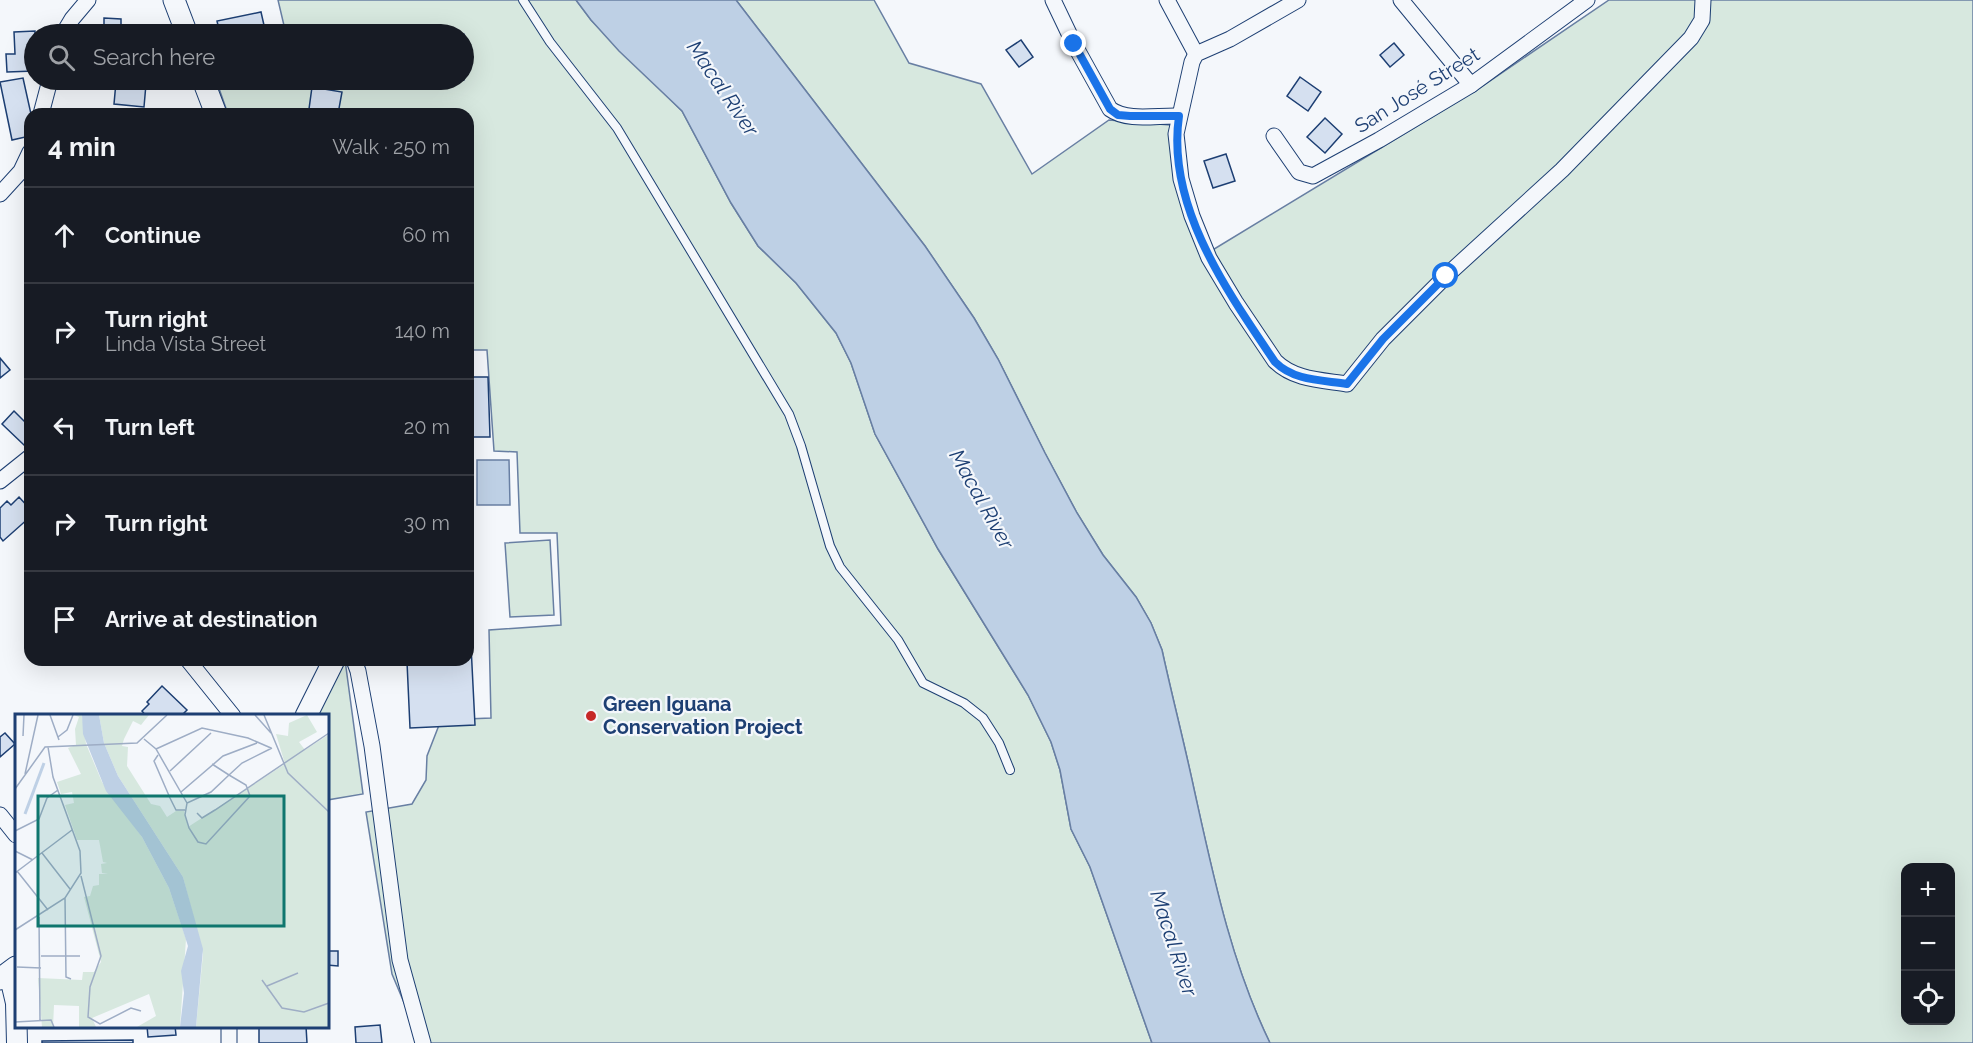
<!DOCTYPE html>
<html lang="en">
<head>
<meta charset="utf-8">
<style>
	:root { --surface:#171b24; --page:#20242c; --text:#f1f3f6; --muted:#9ea1a6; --line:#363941 }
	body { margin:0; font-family:Raleway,sans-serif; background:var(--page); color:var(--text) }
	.controls { position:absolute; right:18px; bottom:18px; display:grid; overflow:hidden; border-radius:12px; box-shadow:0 6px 24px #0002 }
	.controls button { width:54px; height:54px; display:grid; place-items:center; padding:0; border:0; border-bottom:2px solid var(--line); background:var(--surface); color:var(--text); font:30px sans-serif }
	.stop { position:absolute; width:18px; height:18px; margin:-14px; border:4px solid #1a73e8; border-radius:50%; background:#fff }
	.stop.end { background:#1a73e8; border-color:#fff; box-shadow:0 2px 6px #0008 }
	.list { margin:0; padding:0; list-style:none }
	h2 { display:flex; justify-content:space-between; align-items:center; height:78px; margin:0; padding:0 24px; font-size:26px }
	h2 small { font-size:20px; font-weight:400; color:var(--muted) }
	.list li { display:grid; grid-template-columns:39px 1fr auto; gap:18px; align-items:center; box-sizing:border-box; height:96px; padding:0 24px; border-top:2px solid var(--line) }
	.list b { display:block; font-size:22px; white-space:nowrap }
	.list p { margin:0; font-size:20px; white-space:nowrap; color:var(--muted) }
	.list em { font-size:20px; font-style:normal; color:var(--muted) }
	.icon { flex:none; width:33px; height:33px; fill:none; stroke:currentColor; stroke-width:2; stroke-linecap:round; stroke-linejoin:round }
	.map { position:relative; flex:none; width:1973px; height:1043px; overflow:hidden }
	.search { position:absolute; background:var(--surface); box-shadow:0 6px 24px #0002; left:24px; top:24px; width:450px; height:66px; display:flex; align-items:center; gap:15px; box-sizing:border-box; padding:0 21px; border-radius:33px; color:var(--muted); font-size:22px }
	.panel { position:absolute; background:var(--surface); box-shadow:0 6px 24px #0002; left:24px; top:108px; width:450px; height:558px; border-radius:18px }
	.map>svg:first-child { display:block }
	.green { fill:#d7e8df; stroke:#687fa3; stroke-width:1.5; fill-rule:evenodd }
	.water { fill:#bed0e5; stroke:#687fa3; stroke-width:1.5 }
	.building { fill:#d5e0f0; stroke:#1d3f73; stroke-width:1.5 }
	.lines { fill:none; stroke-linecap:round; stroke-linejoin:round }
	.service-casing { stroke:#1d3f73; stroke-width:10 }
	.minor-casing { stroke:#1d3f73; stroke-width:17 }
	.tertiary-casing { stroke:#1d3f73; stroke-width:22 }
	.secondary-casing { stroke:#1d3f73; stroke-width:23 }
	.service { stroke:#f4f7fb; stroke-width:8 }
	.minor { stroke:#f4f7fb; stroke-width:15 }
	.tertiary { stroke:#f4f7fb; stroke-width:20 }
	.secondary { stroke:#f4f7fb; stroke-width:21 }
	.route { stroke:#1a73e8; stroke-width:8 }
	.poi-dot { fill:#c62828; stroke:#f4f7fb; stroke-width:2 }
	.labels { text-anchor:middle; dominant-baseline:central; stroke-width:4.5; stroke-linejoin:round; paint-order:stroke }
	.street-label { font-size:20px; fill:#1d3f73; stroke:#f4f7fb }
	.poi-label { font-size:20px; font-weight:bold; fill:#1d3f73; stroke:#f4f7fb; text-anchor:start }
	.water-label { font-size:21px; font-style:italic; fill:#1d3f73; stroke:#f4f7fb }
	.inset-river { fill:none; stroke:#bed0e5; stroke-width:3 }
	.inset-road { fill:none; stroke:#9eadc5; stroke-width:1.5 }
	.view { fill:#0f766e; fill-opacity:0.15; stroke:#0f766e; stroke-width:3 }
	.inset-edge { fill:none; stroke:#1d3f73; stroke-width:3 }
</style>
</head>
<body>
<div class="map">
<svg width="1973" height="1043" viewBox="0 0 1973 1043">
	<rect width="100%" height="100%" fill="#f4f7fb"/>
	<g class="green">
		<path d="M 278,0 L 576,0 L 591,20 L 682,111 L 731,203 L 758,246 L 796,283 L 836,333 L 851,363 L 875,434 L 938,549 L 1028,695 L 1051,742 L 1060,770 L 1071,829 L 1090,867 L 1152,1043 L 421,1043 L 392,974 L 366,812 L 412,804 L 426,780 L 427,756 L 441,720 L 491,718 L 489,630 L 561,625 L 557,533 L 520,533 L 517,452 L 494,451 L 487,350 L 468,350 L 468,114 L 228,114 L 216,80 L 464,80 L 464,34 L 286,34 Z"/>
		<path d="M 736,0 L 874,0 L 909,63 L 981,84 L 1032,174 L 1109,120 L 1170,125 L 1206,254 L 1478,89 L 1609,0 L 1973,0 L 1973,1043 L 1270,1043 C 1231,963 1213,875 1194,789 C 1184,742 1172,696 1162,650 L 1151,623 L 1136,597 L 1103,555 L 1077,513 L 1045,453 L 998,359 L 974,318 L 925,246 ZM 1906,868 L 1950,868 L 1950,1020 L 1906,1020 Z"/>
		<path d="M 550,540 L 554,615 L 510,617 L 505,543 Z"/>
		<path d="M 332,660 L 345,660 L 363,794 L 327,800 L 327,716 L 304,716 Z"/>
	</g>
	<g class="water">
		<path d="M 576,0 L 736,0 L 925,246 L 974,318 L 998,359 L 1045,453 L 1077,513 L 1103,555 L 1136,597 L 1151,623 L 1162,650 C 1172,696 1184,742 1194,789 C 1213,875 1231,963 1270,1043 L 1152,1043 L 1090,867 L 1071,829 L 1060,770 L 1051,742 L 1028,695 L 938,549 L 875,434 L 851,363 L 836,333 L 796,283 L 758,246 L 731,203 L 682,111 L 619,51 L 591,20 Z"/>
		<path d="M 477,460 L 509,460 L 510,505 L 477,505 Z"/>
	</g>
	<g class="building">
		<path d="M 261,12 L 266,34 L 220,34 L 217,21 Z"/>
		<path d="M 104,18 L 121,19 L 121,33 L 136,34 L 104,34 Z"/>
		<path d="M 35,31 L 34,71 L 7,72 L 6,54 L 15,54 L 14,32 Z"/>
		<path d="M 1021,40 L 1033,57 L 1019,67 L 1006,50 Z"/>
		<path d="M 1394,43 L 1404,55 L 1390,67 L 1380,55 Z"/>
		<path d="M 1300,77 L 1321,92 L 1308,111 L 1287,96 Z"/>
		<path d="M 23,78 L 31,114 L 30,136 L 12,140 L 0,82 Z"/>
		<path d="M 116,82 L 146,84 L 144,107 L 114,104 Z"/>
		<path d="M 312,87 L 342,92 L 338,114 L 309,109 Z"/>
		<path d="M 1325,118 L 1342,134 L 1325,153 L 1307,137 Z"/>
		<path d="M 1226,154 L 1235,181 L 1213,188 L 1204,161 Z"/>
		<path d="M 0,358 L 10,370 L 0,378 Z"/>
		<path d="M 468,377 L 488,377 L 490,437 L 468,437 Z"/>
		<path d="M 14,411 L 30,427 L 30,439 L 24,445 L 2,424 Z"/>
		<path d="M 19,497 L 30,509 L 30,517 L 3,541 L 0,537 L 0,508 L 7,501 L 11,505 Z"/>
		<path d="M 468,586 L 475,725 L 410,728 L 407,662 L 388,662 L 388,660 L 468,660 Z"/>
		<path d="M 162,686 L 187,710 L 181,716 L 146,716 L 142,711 L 149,704 L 147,702 Z"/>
		<path d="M 5,733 L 15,744 L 0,757 L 0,737 Z"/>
		<path d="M 327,951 L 338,951 L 338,966 L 327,965 Z"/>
		<path d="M 380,1025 L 382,1043 L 356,1043 L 355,1027 Z"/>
		<path d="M 147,1026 L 175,1026 L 176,1035 L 148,1037 Z"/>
		<path d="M 306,1026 L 307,1043 L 259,1043 L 259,1028 Z"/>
		<path d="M 133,1040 L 133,1043 L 42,1043 L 42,1041 Z"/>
	</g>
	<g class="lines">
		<g class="service-casing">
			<path id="service" d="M 523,0 L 550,42 L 617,128 L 789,414 L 801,446 L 830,546 L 840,567 L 898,640 L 923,683 L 964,703 L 983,718 L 999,743 L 1010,770"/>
		</g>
		<g class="minor-casing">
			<g id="minor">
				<path d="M 1053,0 L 1074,44 L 1110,109 C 1128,122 1157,115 1179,116"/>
				<path d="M 1167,0 L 1196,54"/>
				<path d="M 1298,0 L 1230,39 L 1196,54 L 1192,62 L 1176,134 L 1181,179 L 1192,216 L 1209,258 L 1236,303 L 1275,361 C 1294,380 1322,380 1347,384 L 1383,339 L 1446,276 L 1562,170 L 1691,38 L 1702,20 L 1703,0"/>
				<path d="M 1401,0 L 1471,85"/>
				<path d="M 63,34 L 72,19 L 88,0"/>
				<path d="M 41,114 L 50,80"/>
				<path d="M 1274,136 L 1299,172 L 1313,176 L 1379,140 L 1471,85 L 1587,0"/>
				<path d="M 0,194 L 21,171 L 30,152"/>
				<path d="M 0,481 L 30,457"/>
				<path d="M 188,660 L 233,716"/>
				<path d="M 354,660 L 358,671 L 372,746 L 400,960 L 423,1043"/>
				<path d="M 0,815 L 16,835"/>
				<path d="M 229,1026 L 229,1043"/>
			</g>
		</g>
		<g class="tertiary-casing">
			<path id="tertiary" d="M 9,973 L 16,1003 L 17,1043"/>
		</g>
		<g class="secondary-casing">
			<g id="secondary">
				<path d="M 174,0 L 187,34"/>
				<path d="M 203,80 L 216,114"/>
				<path d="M 306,716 L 334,660"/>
				<path d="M 0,979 L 16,967"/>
			</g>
		</g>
		<use href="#service" class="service"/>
		<use href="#minor" class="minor"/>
		<use href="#tertiary" class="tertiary"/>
		<use href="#secondary" class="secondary"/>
	</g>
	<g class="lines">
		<path class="route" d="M 1074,44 L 1110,109 L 1118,115 L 1130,116 L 1179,116 C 1166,206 1227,291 1275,362 C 1294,381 1322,380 1347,384 L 1383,339 L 1446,276"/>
	</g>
	<circle class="poi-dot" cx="591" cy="716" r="6"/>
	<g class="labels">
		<g class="street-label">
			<text transform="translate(1417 90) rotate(-32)">San José Street</text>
		</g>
		<g class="poi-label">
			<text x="603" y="704">Green Iguana<tspan x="603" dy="23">Conservation Project</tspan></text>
		</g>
		<g class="water-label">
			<text transform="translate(723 88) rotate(56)">Macal River</text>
			<text transform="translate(982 499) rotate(61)">Macal River</text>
			<text transform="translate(1174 943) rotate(72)">Macal River</text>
		</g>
	</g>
	<g transform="translate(15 714)">
		<rect width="314" height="314" fill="#f4f7fb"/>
		<path d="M 59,1 L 67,1 L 71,30 L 87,68 L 127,123 L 154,174 L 171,225 L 165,313 L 122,313 L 141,302 L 134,280 L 77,304 L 81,313 L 64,313 L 64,292 L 39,291 L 38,313 L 27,313 L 23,264 L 67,266 L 68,258 L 79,258 L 86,248 L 69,183 L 75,182 L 78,172 L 84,171 L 84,160 L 93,160 L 87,159 L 86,150 L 92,149 L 88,148 L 84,126 L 62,126 L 50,91 L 59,89 L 57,78 L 46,80 L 42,68 L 66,60 L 53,34 L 61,31 L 60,15 L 64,3 ZM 84,1 L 134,1 L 126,11 L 118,7 L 109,25 L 107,32 L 113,33 L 112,52 L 136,90 L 145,92 L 152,103 L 161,97 L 169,97 L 173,113 L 270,50 L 261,20 L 273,22 L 274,9 L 292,1 L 302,18 L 284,28 L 290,36 L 313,21 L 313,313 L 181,313 L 188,240 L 168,163 L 103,62 L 89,29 Z" fill="#d7e8df"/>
		<path d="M 67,1 L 84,1 L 89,29 L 103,62 L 168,163 L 188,235 L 181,313 L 165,313 L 169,279 L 166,257 L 173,232 L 154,174 L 127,123 L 91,77 L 68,20 Z" fill="#bed0e5"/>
		<path class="inset-river" d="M 10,100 L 29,49"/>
		<path class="inset-road" d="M 35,1 L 44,26M 240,1 L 256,19M 249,1 L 273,59 L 314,98M 8,22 L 9,1M 43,23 L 52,16 L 58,1M 129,25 L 141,35 L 172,89M 141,35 L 187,14 L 233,24 L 256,34M 143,41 L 139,47 L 155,84 L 161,96 L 170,96M 197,50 L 214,61 L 231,71 L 235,82 L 191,130 L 183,128 L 174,114 L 170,101 L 172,89 L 196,78 L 214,61 L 227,49 L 257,34M 155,57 L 196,19M 10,60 L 23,1M 0,75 L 30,33 L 122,29 L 152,1M 166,78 L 208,42 L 242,29M 182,99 L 187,104 L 200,96 L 314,19M 0,117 L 24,105 L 32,84 L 43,76M 0,137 L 18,146M 27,139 L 55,175M 2,157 L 33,196M 0,159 L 57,116M 66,162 L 86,242 L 75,273 L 73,303 L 85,310 L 116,294 L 126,297M 50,184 L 51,263 L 56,265M 24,203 L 25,306M 0,216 L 50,184 L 66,159 L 65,137 L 38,63 L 33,33M 26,242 L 65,242M 2,253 L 26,254M 247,266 L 267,294 L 289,298 L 314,289M 252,272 L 283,259M 0,308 L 36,306 L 39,313"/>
		<path class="view" d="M 23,82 L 269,82 L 269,212 L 23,212 Z"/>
		<rect width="314" height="314" class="inset-edge"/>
	</g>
</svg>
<div class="controls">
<button>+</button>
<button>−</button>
<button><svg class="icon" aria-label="locate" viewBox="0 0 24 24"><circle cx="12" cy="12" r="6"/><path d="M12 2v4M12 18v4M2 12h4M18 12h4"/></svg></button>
</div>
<div class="stop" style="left:1446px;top:276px"></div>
<div class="stop end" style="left:1074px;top:44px"></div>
<div class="search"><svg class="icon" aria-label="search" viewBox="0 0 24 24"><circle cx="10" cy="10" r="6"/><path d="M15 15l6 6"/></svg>Search here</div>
<section class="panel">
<h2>4 min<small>Walk · 250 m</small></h2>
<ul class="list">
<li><svg class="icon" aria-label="ahead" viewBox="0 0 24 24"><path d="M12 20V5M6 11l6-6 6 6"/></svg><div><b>Continue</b></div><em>60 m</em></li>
<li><svg class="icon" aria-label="right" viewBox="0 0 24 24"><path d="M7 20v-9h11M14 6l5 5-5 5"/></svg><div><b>Turn right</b><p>Linda Vista Street</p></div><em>140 m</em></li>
<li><svg class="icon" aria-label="left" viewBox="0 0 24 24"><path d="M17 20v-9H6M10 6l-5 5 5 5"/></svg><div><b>Turn left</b></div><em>20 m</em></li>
<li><svg class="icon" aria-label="right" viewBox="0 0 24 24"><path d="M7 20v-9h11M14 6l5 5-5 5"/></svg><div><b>Turn right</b></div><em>30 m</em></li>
<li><svg class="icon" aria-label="arrive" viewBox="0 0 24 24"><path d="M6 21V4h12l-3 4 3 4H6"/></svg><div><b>Arrive at destination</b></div></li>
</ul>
</section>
</div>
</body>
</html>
